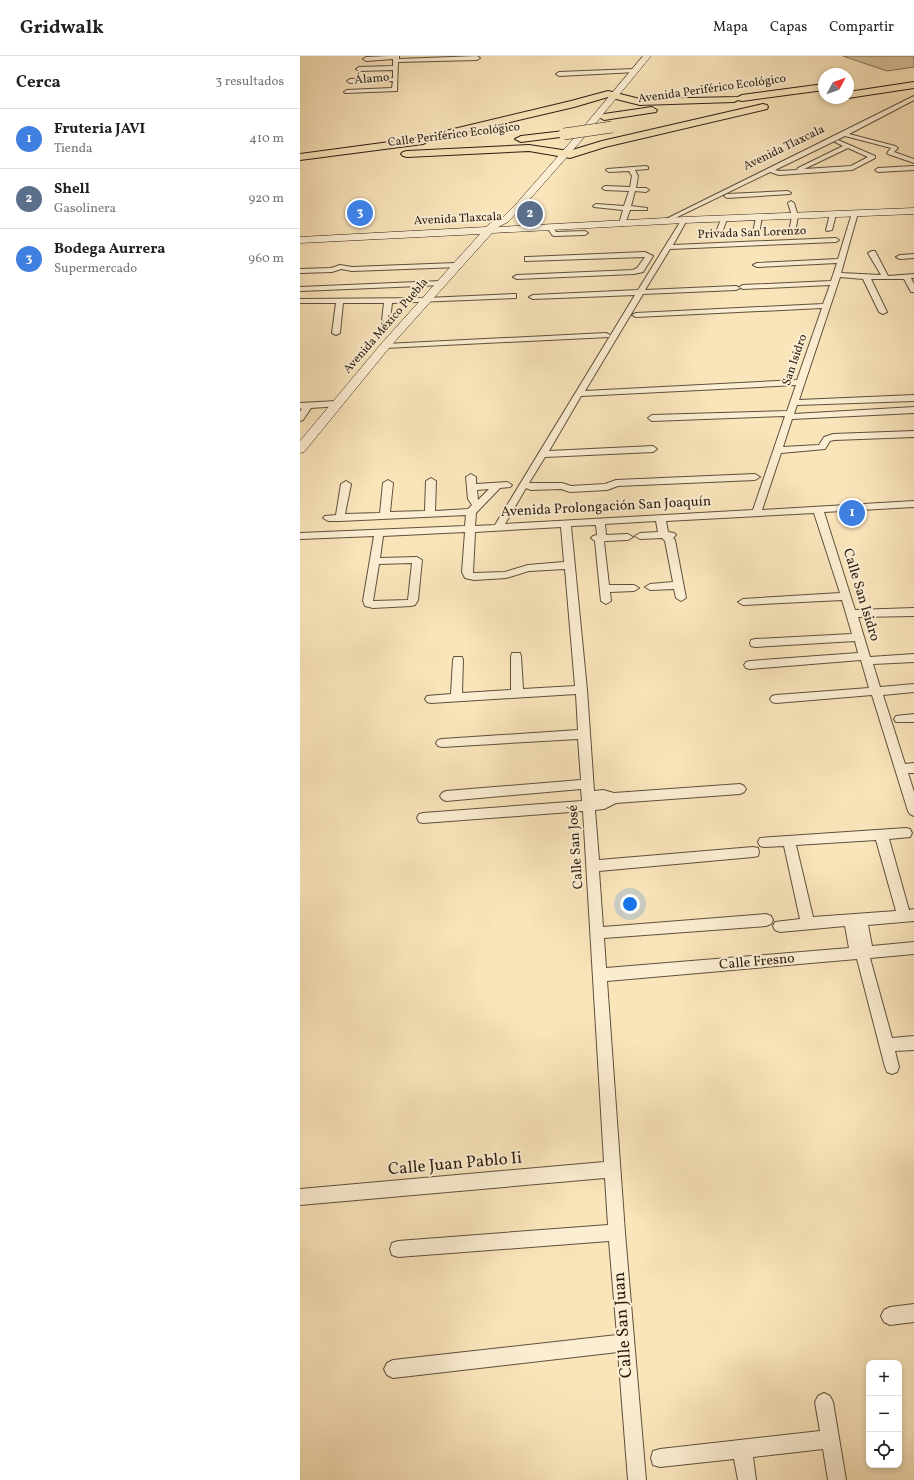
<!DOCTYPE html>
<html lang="es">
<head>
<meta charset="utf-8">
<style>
	:root { --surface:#fff; --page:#f2f2f2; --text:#202124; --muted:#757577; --line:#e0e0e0; --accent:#ea580c }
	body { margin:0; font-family:Vollkorn,serif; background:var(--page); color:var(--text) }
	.controls { position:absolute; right:12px; bottom:12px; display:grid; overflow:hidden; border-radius:8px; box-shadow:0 2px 6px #0003 }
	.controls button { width:36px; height:36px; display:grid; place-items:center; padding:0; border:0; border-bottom:1px solid var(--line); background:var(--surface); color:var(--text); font:20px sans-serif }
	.compass { position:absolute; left:518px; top:12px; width:36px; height:36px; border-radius:50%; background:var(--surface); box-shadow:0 2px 6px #0003; rotate:49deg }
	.you { position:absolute; left:330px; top:848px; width:14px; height:14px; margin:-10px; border:3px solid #fff; border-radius:50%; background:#1a73e8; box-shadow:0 0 0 6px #1a73e833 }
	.badge { display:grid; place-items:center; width:26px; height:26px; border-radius:50%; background:var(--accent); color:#fff; font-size:13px; font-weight:700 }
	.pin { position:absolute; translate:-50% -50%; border:2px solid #fff; box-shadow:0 1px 4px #0006 }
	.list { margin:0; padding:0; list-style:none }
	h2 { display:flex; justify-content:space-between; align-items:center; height:52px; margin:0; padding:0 16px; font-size:17px }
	h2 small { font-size:13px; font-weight:400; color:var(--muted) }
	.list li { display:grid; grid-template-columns:26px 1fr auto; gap:12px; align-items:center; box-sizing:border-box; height:60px; padding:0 16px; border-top:1px solid var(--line) }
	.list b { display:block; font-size:15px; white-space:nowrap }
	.list p { margin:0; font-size:13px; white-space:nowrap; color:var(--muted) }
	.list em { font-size:13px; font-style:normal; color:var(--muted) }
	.icon { flex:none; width:22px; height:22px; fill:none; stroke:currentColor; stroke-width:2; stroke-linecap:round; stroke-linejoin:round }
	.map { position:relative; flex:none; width:614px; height:1424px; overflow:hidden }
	header { display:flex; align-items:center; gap:24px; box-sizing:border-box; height:56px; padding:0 20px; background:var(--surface); border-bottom:1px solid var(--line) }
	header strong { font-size:19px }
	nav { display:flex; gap:22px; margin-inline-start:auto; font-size:14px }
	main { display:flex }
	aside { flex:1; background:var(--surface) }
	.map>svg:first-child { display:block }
	.green { fill:#d7c39e; stroke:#807058 }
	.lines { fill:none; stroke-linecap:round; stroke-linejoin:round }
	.street-casing { stroke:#5e503c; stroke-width:2 }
	.secondary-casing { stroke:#2a1e12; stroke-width:1 }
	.highway-casing { stroke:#2a1e12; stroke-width:2 }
	.street { fill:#fceed3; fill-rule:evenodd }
	.secondary { fill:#fceed3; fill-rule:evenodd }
	.highway { fill:#fae5bb; fill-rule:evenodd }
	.highway-bridge-casing { stroke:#2a1e12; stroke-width:12; stroke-linecap:butt }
	.highway-bridge { stroke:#fae5bb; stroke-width:11 }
	.labels { text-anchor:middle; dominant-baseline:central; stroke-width:4; stroke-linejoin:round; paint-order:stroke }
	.far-street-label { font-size:12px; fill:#2a1e12; stroke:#fceed3 }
	.street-label { font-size:14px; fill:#2a1e12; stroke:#fceed3 }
	.near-street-label { font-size:17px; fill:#2a1e12; stroke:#fceed3 }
</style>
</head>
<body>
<header>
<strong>Gridwalk</strong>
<nav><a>Mapa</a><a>Capas</a><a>Compartir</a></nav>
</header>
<main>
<aside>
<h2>Cerca<small>3 resultados</small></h2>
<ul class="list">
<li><span class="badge" style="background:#3f7fe0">1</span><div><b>Fruteria JAVI</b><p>Tienda</p></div><em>410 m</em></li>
<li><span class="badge" style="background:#5c6f8a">2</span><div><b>Shell</b><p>Gasolinera</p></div><em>920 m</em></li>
<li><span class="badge" style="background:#3f7fe0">3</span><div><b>Bodega Aurrera</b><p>Supermercado</p></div><em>960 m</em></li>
</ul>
</aside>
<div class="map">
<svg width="614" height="1424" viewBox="0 0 614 1424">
	<rect width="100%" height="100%" fill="#fae5bb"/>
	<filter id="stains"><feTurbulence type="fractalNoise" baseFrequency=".005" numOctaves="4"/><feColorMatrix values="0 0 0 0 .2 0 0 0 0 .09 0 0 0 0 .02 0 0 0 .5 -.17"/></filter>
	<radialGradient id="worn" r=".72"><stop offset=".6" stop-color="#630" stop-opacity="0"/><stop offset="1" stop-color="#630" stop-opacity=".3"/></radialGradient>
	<path class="green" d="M 543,0 L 614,0 L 614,11 L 587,15 Z"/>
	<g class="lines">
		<g class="street-casing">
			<g id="street">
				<path d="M 87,0 L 99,0 L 99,3 L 177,0 L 180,2 L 177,4 L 98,6 L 97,35 L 45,37 L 44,36 L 47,34 L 92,32 L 93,25 L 50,27 L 47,25 L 50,23 L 93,22 L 93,14 L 59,15 L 56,13 L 59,11 L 93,10 L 93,3 L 66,5 L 63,3 L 66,1 Z"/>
				<path d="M 334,13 L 336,14 L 336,16 L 259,20 L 256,18 L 259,16 Z"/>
				<path d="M 614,40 L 614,44 L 549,78 L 595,90 L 598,92 L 594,96 L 614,103 L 614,107 L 588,98 L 587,97 L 591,92 L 545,80 L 475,114 L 479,115 L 497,114 L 498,112 L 543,90 L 535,86 L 538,84 L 575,100 L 575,102 L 552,114 L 479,119 L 470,116 L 367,166 L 362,165 ZM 548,92 L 568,101 L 551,110 L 504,113 Z"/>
				<path d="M 346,110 L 348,111 L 348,113 L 335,114 L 338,120 L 336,132 L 346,132 L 349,134 L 346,136 L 335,135 L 331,150 L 347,152 L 347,154 L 330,154 L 325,168 L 322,170 L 319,168 L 323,154 L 294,151 L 293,150 L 296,148 L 324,150 L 329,135 L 305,134 L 302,132 L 305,130 L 330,131 L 332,120 L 329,115 L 309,116 L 306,114 L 307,113 Z"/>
				<path d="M 614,110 L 614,114 L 578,116 L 575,114 L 578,112 Z"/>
				<path d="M 488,135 L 491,137 L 490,138 L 427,142 L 424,140 L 427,138 Z"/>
				<path d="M 491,145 L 494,147 L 498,160 L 495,176 L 492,178 L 489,176 L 492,160 L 488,147 Z"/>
				<path d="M 555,155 L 558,157 L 541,217 L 581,219 L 568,197 L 572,195 L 575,195 L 588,220 L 614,218 L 614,222 L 611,222 L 614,228 L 614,236 L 611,236 L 604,223 L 571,223 L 587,256 L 583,258 L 579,256 L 563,223 L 540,221 L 499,344 L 614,339 L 614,345 L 497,349 L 494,358 L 614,351 L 614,357 L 492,363 L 483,391 L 519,389 L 524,381 L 533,378 L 614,375 L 614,381 L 534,384 L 530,385 L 525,393 L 481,397 L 462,454 L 614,445 L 614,451 L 524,456 L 555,554 L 614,552 L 614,560 L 558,561 L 570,601 L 614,598 L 614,606 L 573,608 L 580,631 L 614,628 L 614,636 L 583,639 L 605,708 L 614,707 L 614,717 L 608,717 L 614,736 L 614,760 L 610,758 L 608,755 L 572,639 L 476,647 L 472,646 L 470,643 L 472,640 L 476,639 L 569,632 L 561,604 L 450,613 L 446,612 L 444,609 L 446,606 L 450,605 L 558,597 L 555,585 L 455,591 L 451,590 L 450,587 L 451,584 L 455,583 L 552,578 L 542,544 L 443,549 L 438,546 L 443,543 L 540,537 L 514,457 L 366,465 L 368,476 L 374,477 L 376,479 L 373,482 L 375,484 L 386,542 L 381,545 L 376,542 L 374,533 L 350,534 L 345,531 L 350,528 L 373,526 L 365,485 L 362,482 L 340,483 L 335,480 L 340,477 L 358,476 L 356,465 L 305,468 L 306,479 L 328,478 L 333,481 L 328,484 L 305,485 L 304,486 L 309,529 L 334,529 L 339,532 L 334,535 L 310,536 L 311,545 L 306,548 L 301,545 L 295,485 L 291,482 L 293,480 L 297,479 L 296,469 L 271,470 L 287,634 L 294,735 L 303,734 L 314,737 L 440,728 L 444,730 L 446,733 L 444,736 L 440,738 L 316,747 L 304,753 L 295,754 L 299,804 L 453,791 L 458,792 L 459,796 L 458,800 L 453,801 L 299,815 L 303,871 L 466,858 L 471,860 L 473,864 L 471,868 L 466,870 L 304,882 L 306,912 L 549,892 L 545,870 L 480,876 L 475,874 L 473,870 L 475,866 L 500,863 L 484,790 L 464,791 L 460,790 L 458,786 L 460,782 L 606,772 L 610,773 L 612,777 L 610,781 L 589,783 L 609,854 L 614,853 L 614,865 L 568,869 L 572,890 L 614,886 L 614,898 L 570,902 L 592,982 L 614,980 L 614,994 L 595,995 L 599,1011 L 597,1016 L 592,1018 L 587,1016 L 585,1011 L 557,903 L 307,925 L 325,1177 L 346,1424 L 328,1424 L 318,1296 L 93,1322 L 87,1319 L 84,1313 L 87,1307 L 93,1304 L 317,1279 L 309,1185 L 98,1201 L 92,1199 L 90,1193 L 92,1187 L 98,1185 L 308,1169 L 305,1122 L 0,1149 L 0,1133 L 304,1106 L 283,755 L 123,767 L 119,766 L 117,762 L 119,758 L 123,757 L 282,745 L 281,733 L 146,745 L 142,743 L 140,740 L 142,737 L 146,735 L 281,724 L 278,683 L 142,691 L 138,690 L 136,687 L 138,684 L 142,683 L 278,674 L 276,638 L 131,647 L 127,646 L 125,643 L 127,640 L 151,638 L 153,604 L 154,601 L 162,601 L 163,604 L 162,637 L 211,634 L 211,600 L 212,597 L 220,597 L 221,600 L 223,633 L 275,630 L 265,513 L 229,515 L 206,522 L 174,524 L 165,522 L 162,516 L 165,476 L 83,480 L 80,502 L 117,501 L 122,504 L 118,544 L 115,549 L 111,550 L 73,552 L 65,550 L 63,545 L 74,480 L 0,483 L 0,477 L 165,470 L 166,459 L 40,465 L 28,465 L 23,462 L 25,460 L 36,459 L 41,428 L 46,425 L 51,428 L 45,458 L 80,457 L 83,427 L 88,424 L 93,427 L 90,456 L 125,455 L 126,425 L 131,422 L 136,425 L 135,455 L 168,453 L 172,449 L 168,443 L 166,421 L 171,418 L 176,421 L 176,428 L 207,426 L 212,429 L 210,431 L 200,432 L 176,457 L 175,470 L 195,469 L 335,239 L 233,243 L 229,241 L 233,239 L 338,234 L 382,163 L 387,164 L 373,189 L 536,182 L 539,184 L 536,186 L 370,193 L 345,234 L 436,230 L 440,232 L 436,234 L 343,238 L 285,335 L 497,324 L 522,252 L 336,261 L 332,259 L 336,257 L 523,248 L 530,229 L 443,233 L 439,231 L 443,229 L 531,225 L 537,207 L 457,211 L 453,209 L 457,207 L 538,203 L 552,157 ZM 496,329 L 487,355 L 352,359 L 348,362 L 352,365 L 485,360 L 453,454 L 205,468 L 226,432 L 231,434 L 261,433 L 270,436 L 307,434 L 318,430 L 455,424 L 460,421 L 455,418 L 316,424 L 305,428 L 271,430 L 262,427 L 229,427 L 245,401 L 353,396 L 357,393 L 353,390 L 249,395 L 281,340 ZM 189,433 L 178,444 L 177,434 ZM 261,471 L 264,506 L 228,509 L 205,516 L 173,517 L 175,476 ZM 112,507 L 108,544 L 73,545 L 79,508 ZM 576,784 L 596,855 L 513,861 L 496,789 Z"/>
				<path d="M 533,156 L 536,158 L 532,174 L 527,175 L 526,174 L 530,158 Z"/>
				<path d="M 459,159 L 462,161 L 459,177 L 456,179 L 453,177 L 456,161 Z"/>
				<path d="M 424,161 L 427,163 L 421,179 L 416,180 L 415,179 L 421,163 Z"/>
				<path d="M 250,169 L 252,170 L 256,176 L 285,175 L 288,177 L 285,179 L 254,180 L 252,179 L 247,171 Z"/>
				<path d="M 345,196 L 353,200 L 343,216 L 334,218 L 217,223 L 213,221 L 217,219 L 333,214 L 337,212 L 345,201 L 225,205 L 225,201 L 228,201 Z"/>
				<path d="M 614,198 L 614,202 L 600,203 L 596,201 L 600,199 Z"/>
				<path d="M 156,207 L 160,209 L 159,211 L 52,215 L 41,213 L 32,216 L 0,217 L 0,213 L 31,212 L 40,209 L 52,211 Z"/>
				<path d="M 141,225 L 144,225 L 144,229 L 0,235 L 0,231 Z"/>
				<path d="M 213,238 L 216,238 L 216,242 L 92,247 L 90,264 L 86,266 L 82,264 L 84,247 L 43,247 L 40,277 L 36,279 L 32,277 L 36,247 L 0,247 L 0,243 L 126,242 Z"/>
				<path d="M 306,277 L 310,279 L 309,281 L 85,292 L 81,290 L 85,288 Z"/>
				<path d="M 37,345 L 40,346 L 41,348 L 40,350 L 11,352 L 3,364 L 0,365 L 0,356 L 2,352 L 0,353 L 0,347 Z"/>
				<path d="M 614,658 L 614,666 L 596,666 L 594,663 L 596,660 Z"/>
				<path d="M 614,1248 L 614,1266 L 590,1269 L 584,1266 L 581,1260 L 584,1254 L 590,1251 Z"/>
				<path d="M 524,1337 L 530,1340 L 533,1346 L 546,1424 L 528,1424 L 523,1393 L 453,1401 L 456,1424 L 438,1424 L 434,1403 L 360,1411 L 353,1409 L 351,1402 L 353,1395 L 360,1393 L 520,1375 L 515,1346 L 518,1340 Z"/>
			</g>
		</g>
		<g class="secondary-casing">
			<path id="secondary" d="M 343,0 L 351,0 L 281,85 L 222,152 L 208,166 L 198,171 L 384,161 L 614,152 L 614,158 L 384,167 L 192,177 L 89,292 L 4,396 L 0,397 L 0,385 L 81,288 L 180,178 L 0,187 L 0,181 L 186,171 L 192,166 L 202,162 L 216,148 L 275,81 Z"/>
		</g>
		<g class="highway-casing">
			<g id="highway">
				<path d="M 614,26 L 614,32 L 548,42 L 548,36 Z"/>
				<path d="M 524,28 L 524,34 L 442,45 L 438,44 L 434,46 L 340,49 L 308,41 L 274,51 L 129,85 L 123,88 L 0,104 L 0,98 L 112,83 L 271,45 L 308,35 L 340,43 L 438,41 L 442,39 Z"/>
				<path d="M 463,48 L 467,49 L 468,51 L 467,53 L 305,91 L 270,102 L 229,95 L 107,101 L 103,100 L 101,98 L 103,96 L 107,95 L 229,89 L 269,95 L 302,85 Z"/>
				<path d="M 352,51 L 357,54 L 356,56 L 304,64 L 299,61 L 304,58 Z"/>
				<path d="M 264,75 L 268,76 L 269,78 L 268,80 L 221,86 L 215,83 L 221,80 Z"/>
			</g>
		</g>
		<use href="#street" class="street"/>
		<use href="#secondary" class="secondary"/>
		<use href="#highway" class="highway"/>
		<g class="highway-bridge-casing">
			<path id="highway-bridge" d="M 264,78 L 312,71"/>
		</g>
		<use href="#highway-bridge" class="highway-bridge"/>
	</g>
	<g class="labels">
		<g class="far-street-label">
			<text transform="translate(72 23) rotate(-5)">Álamo</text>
			<text transform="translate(412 33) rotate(-8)">Avenida Periférico Ecológico</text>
			<text transform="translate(154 79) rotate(-7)">Calle Periférico Ecológico</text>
			<text transform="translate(484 92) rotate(-26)">Avenida Tlaxcala</text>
			<text transform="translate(158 163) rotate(-3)">Avenida Tlaxcala</text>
			<text transform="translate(452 177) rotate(-2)">Privada San Lorenzo</text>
			<text transform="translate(86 270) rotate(-49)">Avenida México Puebla</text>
			<text transform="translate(495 304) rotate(-71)">San Isidro</text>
		</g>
		<g class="street-label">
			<text transform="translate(306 451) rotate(-3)">Avenida Prolongación San Joaquín</text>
			<text transform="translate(561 539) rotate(73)">Calle San Isidro</text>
			<text transform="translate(276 791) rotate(-94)">Calle San José</text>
			<text transform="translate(457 906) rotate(-5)">Calle Fresno</text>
		</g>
		<g class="near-street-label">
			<text transform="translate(155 1108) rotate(-5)">Calle Juan Pablo Ii</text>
			<text transform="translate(323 1269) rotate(-94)">Calle San Juan</text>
		</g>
	</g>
	<rect width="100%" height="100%" filter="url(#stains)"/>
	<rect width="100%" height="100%" fill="url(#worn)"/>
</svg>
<div class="controls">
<button>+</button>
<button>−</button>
<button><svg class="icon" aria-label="locate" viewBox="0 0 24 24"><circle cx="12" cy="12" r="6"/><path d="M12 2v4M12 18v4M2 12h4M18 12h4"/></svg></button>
</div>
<svg class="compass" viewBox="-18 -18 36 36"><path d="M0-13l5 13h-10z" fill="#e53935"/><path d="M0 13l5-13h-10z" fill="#757577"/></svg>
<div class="you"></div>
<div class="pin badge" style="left:552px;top:457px;background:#3f7fe0">1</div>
<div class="pin badge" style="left:230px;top:158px;background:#5c6f8a">2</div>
<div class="pin badge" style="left:60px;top:157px;background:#3f7fe0">3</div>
</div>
</main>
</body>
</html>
